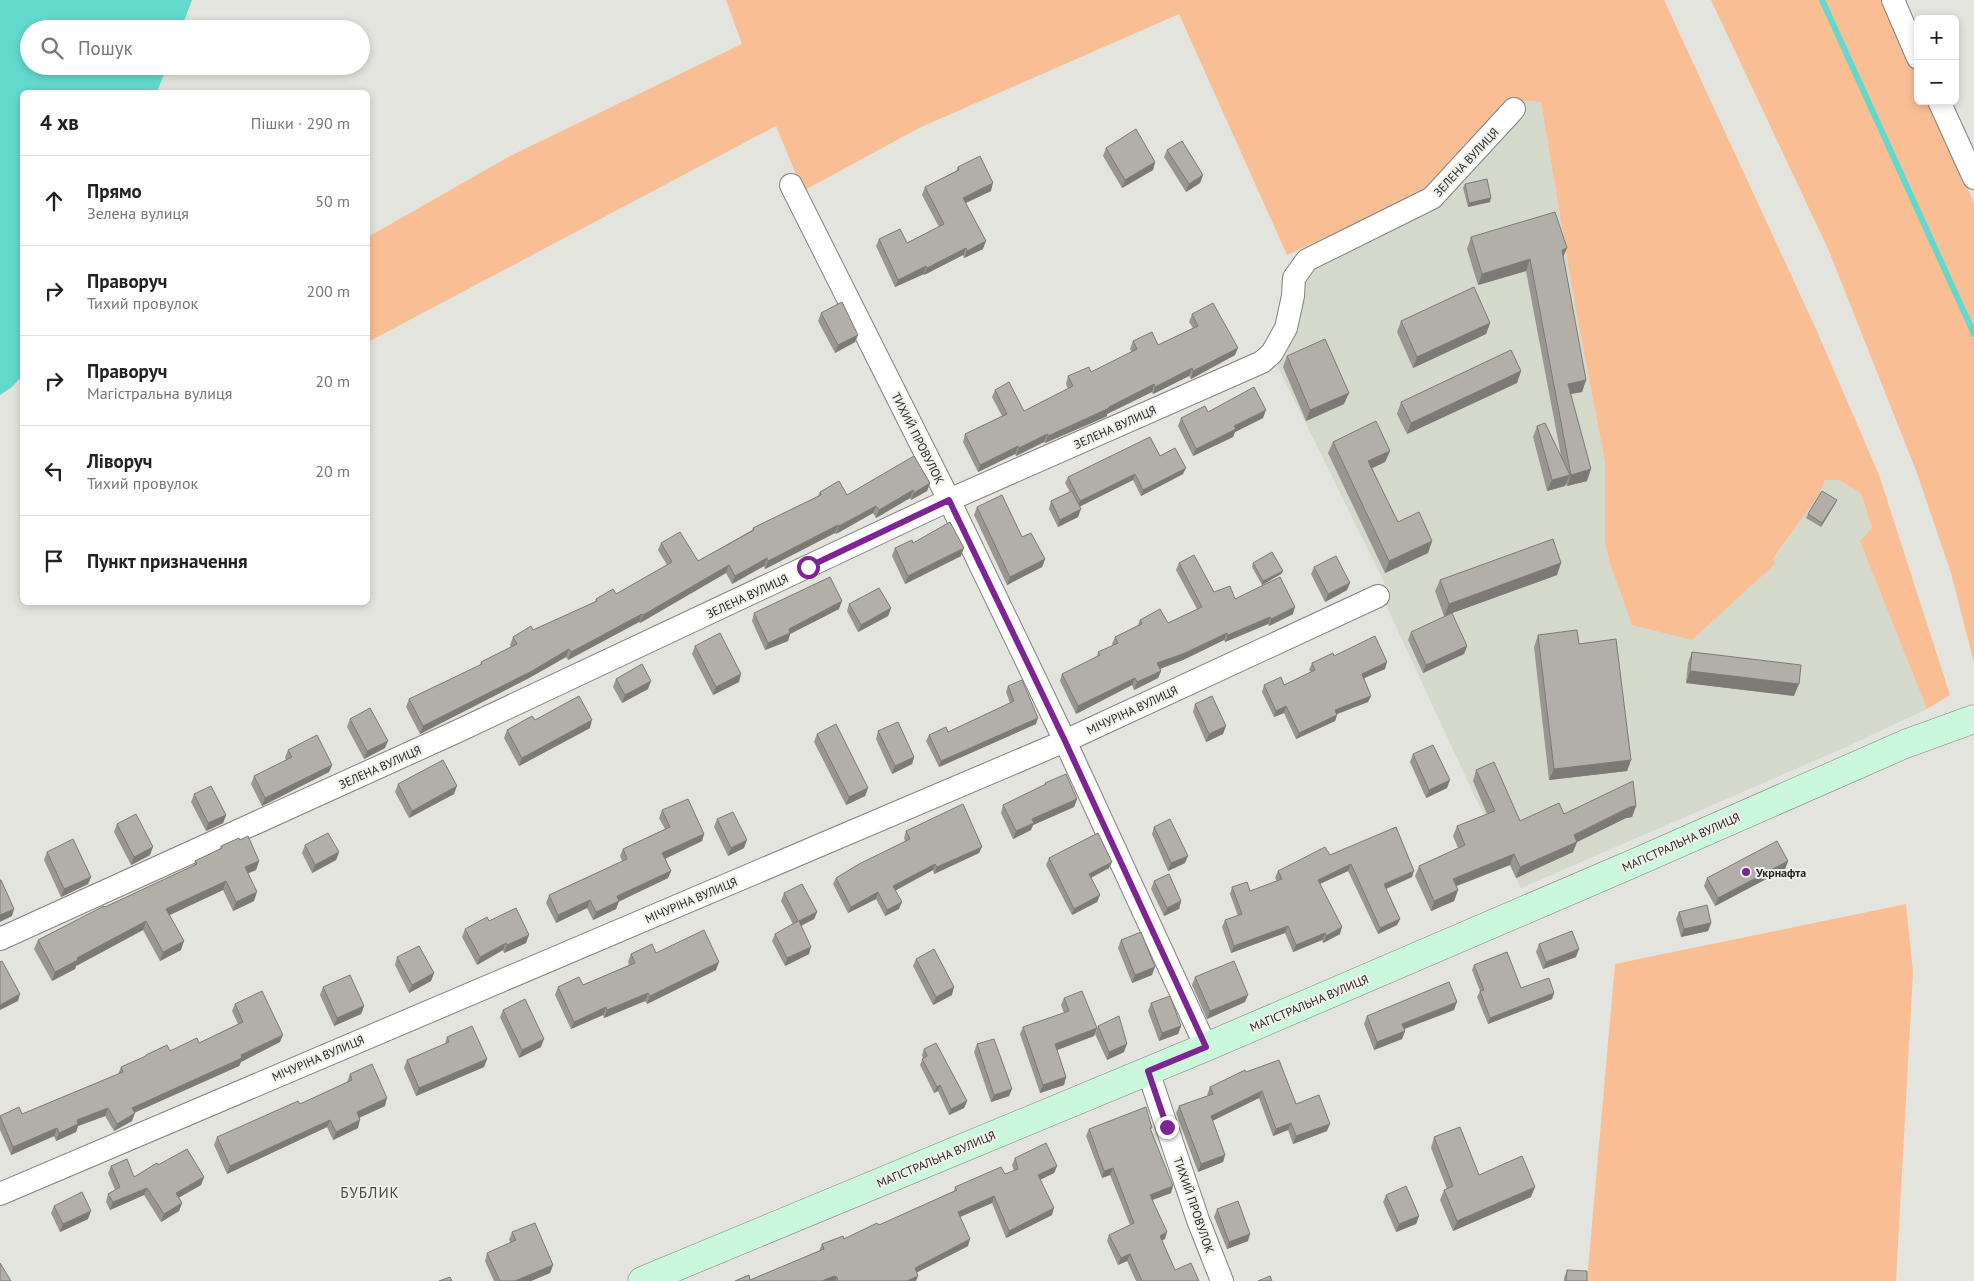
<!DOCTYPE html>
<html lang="uk">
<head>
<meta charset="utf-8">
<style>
	:root { --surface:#fff; --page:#f6f6f6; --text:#222; --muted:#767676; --line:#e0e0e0 }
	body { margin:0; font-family:"PT Sans",sans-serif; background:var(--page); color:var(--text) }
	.controls { position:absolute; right:15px; top:15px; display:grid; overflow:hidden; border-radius:8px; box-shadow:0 2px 8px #0003 }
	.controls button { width:45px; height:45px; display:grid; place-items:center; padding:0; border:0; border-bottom:1px solid var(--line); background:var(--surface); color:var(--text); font:25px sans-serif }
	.stop { position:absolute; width:15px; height:15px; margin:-11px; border:4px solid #7d2594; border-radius:50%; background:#fff }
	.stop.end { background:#7d2594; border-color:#fff; box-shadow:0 1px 5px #0008 }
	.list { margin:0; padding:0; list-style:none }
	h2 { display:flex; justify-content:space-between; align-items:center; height:65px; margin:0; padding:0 20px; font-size:21px }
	h2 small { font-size:16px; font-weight:400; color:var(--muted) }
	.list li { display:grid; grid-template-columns:32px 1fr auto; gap:15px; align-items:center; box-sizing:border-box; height:90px; padding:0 20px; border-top:1px solid var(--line) }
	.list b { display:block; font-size:19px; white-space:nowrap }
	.list p { margin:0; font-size:16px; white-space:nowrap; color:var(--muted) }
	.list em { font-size:16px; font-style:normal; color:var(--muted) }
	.icon { flex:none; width:28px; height:28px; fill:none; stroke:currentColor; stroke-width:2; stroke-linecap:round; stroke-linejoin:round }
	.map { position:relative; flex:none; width:1974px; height:1281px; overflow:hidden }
	.search { position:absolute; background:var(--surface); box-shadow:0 2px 8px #0003; left:20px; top:20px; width:350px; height:55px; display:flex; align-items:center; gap:12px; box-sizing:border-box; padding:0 18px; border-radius:28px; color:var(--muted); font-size:19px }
	.panel { position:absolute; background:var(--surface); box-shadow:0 2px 8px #0003; left:20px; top:90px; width:350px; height:515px; border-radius:8px }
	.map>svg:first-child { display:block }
	.built { fill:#d5d9cc }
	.green { fill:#fabe94 }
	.water { fill:#61dacd }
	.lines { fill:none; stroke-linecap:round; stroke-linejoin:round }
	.stream { stroke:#61dacd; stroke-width:6 }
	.minor-casing { stroke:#81837d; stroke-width:24 }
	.secondary-casing { stroke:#81837d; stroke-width:29 }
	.minor { stroke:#fff; stroke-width:22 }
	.secondary { stroke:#cbf7dc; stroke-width:28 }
	.wall { fill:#999690 }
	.shaded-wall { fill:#7d7a76 }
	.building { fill:#b2afa8; stroke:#7d7a76 }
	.route { stroke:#7d2594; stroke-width:6 }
	.poi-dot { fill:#7d2594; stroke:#eff1ea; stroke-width:2 }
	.labels { text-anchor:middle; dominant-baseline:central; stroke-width:4; stroke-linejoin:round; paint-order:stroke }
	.street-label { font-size:12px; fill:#282926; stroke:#eff1ea }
	.poi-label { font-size:12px; font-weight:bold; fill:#282926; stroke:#eff1ea; text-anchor:start }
	.quarter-label { font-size:15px; letter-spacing:1px; fill:#4a4c46; stroke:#eff1ea }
</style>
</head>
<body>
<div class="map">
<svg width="1974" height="1281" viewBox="0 0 1974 1281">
	<rect width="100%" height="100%" fill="#e2e4dd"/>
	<path class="built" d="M 1524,101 L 1541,102 L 1573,294 L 1605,463 L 1605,543 L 1610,564 L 1632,625 L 1773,560 L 1819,495 L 1825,480 L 1839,480 L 1861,493 L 1872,528 L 1899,637 L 1927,709 L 1846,747 L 1521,888 L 1475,797 L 1385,603 L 1385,584 L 1274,359 L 1300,280 L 1311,263 L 1363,237 L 1493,139 Z"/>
	<g class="green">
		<path d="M 726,0 L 1664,0 L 1816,329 L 1879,475 L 1950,695 L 1927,709 L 1860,541 L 1872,528 L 1861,493 L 1839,480 L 1825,480 L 1819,495 L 1773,559 L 1775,564 L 1692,640 L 1632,625 L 1610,564 L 1605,543 L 1605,463 L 1573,294 L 1541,102 L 1511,100 L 1426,188 L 1348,227 L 1287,255 L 1179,14 L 919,128 L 803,191 L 776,126 L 368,342 L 368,237 L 510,156 L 742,44 Z"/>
		<path d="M 1711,0 L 1884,0 L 1918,77 L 1918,101 L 1929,101 L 1974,203 L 1974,663 L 1951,573 L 1917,473 L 1829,251 Z"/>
		<path d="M 1906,904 L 1913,972 L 1896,1281 L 1587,1281 L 1615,964 Z"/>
	</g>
	<path class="water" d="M 0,0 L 192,0 L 181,29 L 29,29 L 29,66 L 167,66 L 157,92 L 22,92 L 22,376 L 12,387 L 0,395 Z"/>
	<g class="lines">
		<path class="stream" d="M 1822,0 L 1974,334"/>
		<g class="minor-casing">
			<g id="minor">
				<path d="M 1893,0 L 1918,58"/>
				<path d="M 1939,101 L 1974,178"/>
				<path d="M 791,185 L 949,500 L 1065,741 L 1206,1047"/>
				<path d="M 0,939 L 456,732 L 949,500 L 1262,362 L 1272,353 L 1286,328 L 1293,296 L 1294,278 L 1307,260 L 1432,198 L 1514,109"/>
				<path d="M 1148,1071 L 1198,1220 L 1222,1281"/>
				<path d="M 0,1194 L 1065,741 L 1378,596"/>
			</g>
		</g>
		<g class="secondary-casing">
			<path id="secondary" d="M 642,1281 L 1206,1047 L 1632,864 L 1905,744 L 1974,719"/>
		</g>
		<use href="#minor" class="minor"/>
		<use href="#secondary" class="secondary"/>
	</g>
	<g class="wall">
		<path d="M 1106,148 L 1155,162 L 1153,170 L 1122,188 L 1103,156 Z"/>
		<path d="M 1167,150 L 1203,175 L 1200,183 L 1186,192 L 1164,157 Z"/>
		<path d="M 958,167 L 991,191 L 966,203 L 983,249 L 964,258 L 963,255 L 924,275 L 924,274 L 895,287 L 876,246 L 879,239 L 907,243 L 939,227 L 922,195 L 925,187 L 956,171 Z"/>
		<path d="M 1465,184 L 1490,202 L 1468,207 L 1463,188 Z"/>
		<path d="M 1471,237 L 1563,258 L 1586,380 L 1582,392 L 1571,394 L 1587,481 L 1567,486 L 1566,484 L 1565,486 L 1547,491 L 1533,437 L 1537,426 L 1561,456 L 1526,271 L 1478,285 L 1467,249 Z"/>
		<path d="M 821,313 L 858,335 L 855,342 L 835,353 L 818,321 Z"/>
		<path d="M 1192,314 L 1235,355 L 1191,379 L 1189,376 L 1153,394 L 1152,392 L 1107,414 L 1107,416 L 1103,418 L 1045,443 L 1044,442 L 1016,456 L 1015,454 L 978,472 L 963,442 L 965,434 L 1002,416 L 992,397 L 995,390 L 1024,411 L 1068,389 L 1066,384 L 1068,376 L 1091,372 L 1132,352 L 1130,349 L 1133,341 L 1158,345 L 1193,328 L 1189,322 Z"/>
		<path d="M 1401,321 L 1490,323 L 1486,334 L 1413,368 L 1397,332 Z"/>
		<path d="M 1287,356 L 1344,404 L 1306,421 L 1283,367 Z"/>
		<path d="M 1521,371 L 1517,383 L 1407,434 L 1397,414 L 1401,402 Z"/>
		<path d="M 1208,412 L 1263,418 L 1235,432 L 1233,437 L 1193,456 L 1178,426 L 1181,418 Z"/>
		<path d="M 1333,442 L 1390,451 L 1385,462 L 1372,468 L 1398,522 L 1432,541 L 1428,553 L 1385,573 L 1328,453 Z"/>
		<path d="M 1160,456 L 1183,474 L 1141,496 L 1133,480 L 1080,506 L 1078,517 L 1058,527 L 1049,509 L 1051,501 L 1070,492 L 1065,483 L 1068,477 Z"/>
		<path d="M 930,483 L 927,491 L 911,500 L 910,498 L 876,518 L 873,513 L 836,534 L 835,533 L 765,569 L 764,566 L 732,584 L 726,573 L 640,623 L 639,622 L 568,660 L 566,657 L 529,678 L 420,734 L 406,707 L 409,699 L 480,666 L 481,662 L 511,647 L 510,645 L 513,637 L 533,630 L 595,602 L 596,599 L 616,594 L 667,565 L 658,550 L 661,543 L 698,561 L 752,530 L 753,528 L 818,496 L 820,492 L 847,495 Z"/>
		<path d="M 1837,500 L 1835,504 L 1821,527 L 1806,518 L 1808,514 Z"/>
		<path d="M 977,507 L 1045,559 L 1042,567 L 1007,585 L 974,515 Z"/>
		<path d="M 913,543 L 961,556 L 905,584 L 892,556 L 895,548 Z"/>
		<path d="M 1179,563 L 1214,592 L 1293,614 L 1269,626 L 1268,624 L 1225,642 L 1224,640 L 1183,660 L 1160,669 L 1161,671 L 1158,678 L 1134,690 L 1132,685 L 1076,714 L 1060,681 L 1062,674 L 1097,657 L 1098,652 L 1113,646 L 1112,644 L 1115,637 L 1138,625 L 1140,620 L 1168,623 L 1197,609 L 1176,570 Z"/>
		<path d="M 1253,563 L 1283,571 L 1281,574 L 1262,585 L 1252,567 Z"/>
		<path d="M 1561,563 L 1557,575 L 1444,616 L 1435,591 L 1440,580 Z"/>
		<path d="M 1314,567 L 1347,590 L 1325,602 L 1311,574 Z"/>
		<path d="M 849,604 L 891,608 L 888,616 L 858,632 L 847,611 Z"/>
		<path d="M 839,609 L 790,634 L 788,641 L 765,650 L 752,621 L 754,613 Z"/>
		<path d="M 1411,632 L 1467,646 L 1464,654 L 1423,673 L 1408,640 Z"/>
		<path d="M 1538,635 L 1579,644 L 1631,760 L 1627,771 L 1549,780 L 1534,647 Z"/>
		<path d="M 695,646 L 739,682 L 713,695 L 692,654 Z"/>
		<path d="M 1692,652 L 1794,696 L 1686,683 L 1688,663 Z"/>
		<path d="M 1334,656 L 1385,669 L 1364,678 L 1371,696 L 1368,702 L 1337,714 L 1335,721 L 1296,739 L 1284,713 L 1274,717 L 1262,692 L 1264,685 L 1284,685 L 1311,672 L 1309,670 L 1312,663 Z"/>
		<path d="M 616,679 L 648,689 L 622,703 L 613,687 Z"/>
		<path d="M 1008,686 L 1036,724 L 939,767 L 926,741 L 929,735 L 948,732 L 1010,703 L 1006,692 Z"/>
		<path d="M 1195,704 L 1223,734 L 1206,742 L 1193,712 Z"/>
		<path d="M 350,719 L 385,748 L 364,759 L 347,727 Z"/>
		<path d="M 535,720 L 590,728 L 519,766 L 504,738 L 507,730 Z"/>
		<path d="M 878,731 L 914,757 L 912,764 L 892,774 L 876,739 Z"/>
		<path d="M 817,734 L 868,788 L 865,796 L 846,805 L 814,742 Z"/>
		<path d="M 288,750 L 332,765 L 329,772 L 262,806 L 251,784 L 254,776 L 286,760 L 285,758 Z"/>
		<path d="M 1413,754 L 1447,788 L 1426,798 L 1410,762 Z"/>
		<path d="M 1476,770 L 1520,821 L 1564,814 L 1636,806 L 1632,817 L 1626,818 L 1577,842 L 1573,852 L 1516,878 L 1510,865 L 1456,886 L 1458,890 L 1454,901 L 1431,911 L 1415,876 L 1419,866 L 1458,848 L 1453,836 L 1457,826 L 1487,814 L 1473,781 Z"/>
		<path d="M 1045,783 L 1077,799 L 1074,807 L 1033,825 L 1031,830 L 1013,839 L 1001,813 L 1003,805 L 1044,785 Z"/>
		<path d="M 398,784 L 454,794 L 409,818 L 395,792 Z"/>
		<path d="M 194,794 L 226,815 L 223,823 L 206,831 L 191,802 Z"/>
		<path d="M 662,810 L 704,834 L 702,841 L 665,859 L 671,871 L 668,878 L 619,901 L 616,909 L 593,920 L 587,908 L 556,923 L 546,903 L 549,895 L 622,861 L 620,856 L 623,849 L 665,829 L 659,818 Z"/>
		<path d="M 717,819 L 744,848 L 728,856 L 714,827 Z"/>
		<path d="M 117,824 L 150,855 L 131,865 L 114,832 Z"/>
		<path d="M 1154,827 L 1185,863 L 1168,871 L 1152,834 Z"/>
		<path d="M 906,831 L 979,853 L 934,874 L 933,870 L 895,890 L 899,909 L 885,916 L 876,899 L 848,913 L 833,884 L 836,878 L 905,841 L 904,838 Z"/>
		<path d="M 240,840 L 259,861 L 256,870 L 248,873 L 254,901 L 233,911 L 223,890 L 170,915 L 181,950 L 160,961 L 143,930 L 76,966 L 75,969 L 52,981 L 34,949 L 38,940 L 194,865 L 195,861 L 219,850 L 221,846 Z"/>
		<path d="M 305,845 L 339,852 L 336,860 L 312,873 L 302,853 Z"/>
		<path d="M 47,852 L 91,877 L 88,884 L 61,897 L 44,860 Z"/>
		<path d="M 1330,855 L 1412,877 L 1386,889 L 1400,919 L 1397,925 L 1378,934 L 1348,871 L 1320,884 L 1340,934 L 1323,943 L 1322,940 L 1293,952 L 1285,933 L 1231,953 L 1222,927 L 1225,920 L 1238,916 L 1230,894 L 1232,887 L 1250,891 L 1277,881 L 1275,878 L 1278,871 Z"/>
		<path d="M 1049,858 L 1109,868 L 1091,878 L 1100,895 L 1097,902 L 1072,915 L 1046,865 Z"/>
		<path d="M 1788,861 L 1785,869 L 1715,906 L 1704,886 L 1707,878 Z"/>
		<path d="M 1154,881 L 1181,901 L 1179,909 L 1164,916 L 1151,889 Z"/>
		<path d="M 784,893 L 817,912 L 814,919 L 801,926 L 809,954 L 785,966 L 772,941 L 775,934 L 793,924 L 781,901 Z"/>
		<path d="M 1679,912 L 1711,923 L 1708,931 L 1681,937 L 1676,919 Z"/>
		<path d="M 465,929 L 526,943 L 504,953 L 503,950 L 477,965 L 462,937 Z"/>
		<path d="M 1121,940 L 1152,975 L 1132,983 L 1118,948 Z"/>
		<path d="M 1539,944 L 1576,957 L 1543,969 L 1536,952 Z"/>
		<path d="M 656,953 L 716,970 L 647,1004 L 645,1001 L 604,1018 L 603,1015 L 571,1029 L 555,995 L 558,987 L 583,985 L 629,965 L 628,962 L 631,954 Z"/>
		<path d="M 397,957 L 434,973 L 431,981 L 409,993 L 395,965 Z"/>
		<path d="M 916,959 L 952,995 L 933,1005 L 913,966 Z"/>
		<path d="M 1474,965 L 1521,988 L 1554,993 L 1552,999 L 1488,1024 L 1477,997 L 1480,991 L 1472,970 Z"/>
		<path d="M 1195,977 L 1245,1002 L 1207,1019 L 1192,985 Z"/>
		<path d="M 323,987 L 364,1006 L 361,1014 L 334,1026 L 320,995 Z"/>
		<path d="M 1064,998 L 1097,1028 L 1094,1036 L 1057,1050 L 1066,1077 L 1064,1085 L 1040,1093 L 1020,1034 L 1023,1027 L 1064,1013 L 1061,1005 Z"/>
		<path d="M 1151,1003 L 1181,1026 L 1178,1034 L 1159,1041 L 1148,1011 Z"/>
		<path d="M 235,1004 L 280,1042 L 241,1062 L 239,1066 L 134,1113 L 132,1121 L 114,1131 L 105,1116 L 78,1126 L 76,1132 L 56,1141 L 54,1136 L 11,1155 L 0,1130 L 0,1116 L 22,1114 L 118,1074 L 121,1067 L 145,1057 L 146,1055 L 170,1051 L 199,1043 L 238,1024 L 232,1011 Z"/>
		<path d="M 503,1010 L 541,1047 L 519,1058 L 500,1017 Z"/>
		<path d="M 1454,1010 L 1404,1029 L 1405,1031 L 1402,1039 L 1374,1050 L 1364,1024 L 1367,1016 Z"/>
		<path d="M 1098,1026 L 1124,1052 L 1107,1060 L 1095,1034 Z"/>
		<path d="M 447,1037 L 487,1059 L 484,1067 L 416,1096 L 404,1068 L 407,1060 L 445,1044 Z"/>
		<path d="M 977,1044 L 1009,1096 L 991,1102 L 974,1052 Z"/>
		<path d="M 924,1049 L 967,1101 L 964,1108 L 949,1115 L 938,1091 L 934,1093 L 920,1065 L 923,1058 L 922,1055 Z"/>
		<path d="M 1246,1072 L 1296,1104 L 1327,1131 L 1293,1144 L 1288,1130 L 1273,1136 L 1259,1098 L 1212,1121 L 1225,1155 L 1223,1162 L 1198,1172 L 1176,1113 L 1179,1106 L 1208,1096 L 1207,1095 L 1210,1087 Z"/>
		<path d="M 350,1074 L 385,1106 L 359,1118 L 358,1128 L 333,1140 L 327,1127 L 227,1174 L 214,1145 L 217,1137 L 300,1104 L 347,1082 Z"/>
		<path d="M 1089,1129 L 1151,1131 L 1171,1193 L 1152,1200 L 1165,1239 L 1162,1240 L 1175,1270 L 1199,1281 L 1136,1281 L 1127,1261 L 1118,1265 L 1107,1241 L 1109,1235 L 1130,1225 L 1110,1175 L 1102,1178 L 1086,1136 Z"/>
		<path d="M 1434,1137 L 1479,1175 L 1531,1197 L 1453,1231 L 1440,1200 L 1444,1190 L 1447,1189 L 1431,1148 Z"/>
		<path d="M 1015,1158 L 1057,1166 L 1054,1173 L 1040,1179 L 1052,1215 L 1006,1238 L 992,1203 L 960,1217 L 968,1246 L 917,1272 L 916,1281 L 735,1281 L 750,1280 L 819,1251 L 822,1244 L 844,1239 L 879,1225 L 954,1191 L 955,1187 L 1005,1174 L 1014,1171 L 1012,1165 Z"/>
		<path d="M 158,1165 L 204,1177 L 201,1185 L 178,1198 L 182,1203 L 179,1211 L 161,1222 L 144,1195 L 110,1210 L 106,1202 L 108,1194 L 115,1190 L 108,1173 L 111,1166 L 134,1177 Z"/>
		<path d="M 1386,1195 L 1419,1216 L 1416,1224 L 1396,1232 L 1383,1202 Z"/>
		<path d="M 54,1206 L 88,1219 L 60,1232 L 51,1213 Z"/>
		<path d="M 1217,1209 L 1248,1241 L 1227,1249 L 1214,1217 Z"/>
		<path d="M 512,1232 L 553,1265 L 550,1273 L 531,1281 L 494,1281 L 485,1261 L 487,1253 L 511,1243 L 509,1240 Z"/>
		<path d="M 1567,1270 L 1587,1281 L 1564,1281 L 1564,1278 Z"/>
	</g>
	<g class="shaded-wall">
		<path d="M 1155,162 L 1153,170 L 1122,188 L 1125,180 Z"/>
		<path d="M 1203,175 L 1200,183 L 1186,192 L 1189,184 Z"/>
		<path d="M 993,183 L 991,191 L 961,205 L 963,198 Z"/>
		<path d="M 1491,198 L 1490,202 L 1468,207 L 1469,203 Z"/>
		<path d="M 986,241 L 983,249 L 964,258 L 967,251 Z"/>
		<path d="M 966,248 L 963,255 L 924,275 L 927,268 Z"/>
		<path d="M 1567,248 L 1562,260 L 1562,250 Z"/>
		<path d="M 1530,259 L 1526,271 L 1478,285 L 1482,274 Z"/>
		<path d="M 926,266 L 924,274 L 895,287 L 898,280 Z"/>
		<path d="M 1490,323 L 1486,334 L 1413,368 L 1417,357 Z"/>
		<path d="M 858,335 L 855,342 L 835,353 L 838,345 Z"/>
		<path d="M 1238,348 L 1235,355 L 1191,379 L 1193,371 Z"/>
		<path d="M 1192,368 L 1189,376 L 1153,394 L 1155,387 Z"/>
		<path d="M 1521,371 L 1517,383 L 1407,434 L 1411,423 Z"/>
		<path d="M 1586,380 L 1582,392 L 1564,395 L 1568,384 Z"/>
		<path d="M 1154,384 L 1152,392 L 1107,414 L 1107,416 L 1103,418 L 1045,443 L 1048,436 Z"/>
		<path d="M 1349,393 L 1344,404 L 1306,421 L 1310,410 Z"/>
		<path d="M 1266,410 L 1263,418 L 1235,432 L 1233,437 L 1193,456 L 1196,449 L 1234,426 Z"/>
		<path d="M 1047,434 L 1044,442 L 1016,456 L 1019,448 Z"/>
		<path d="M 1018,446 L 1015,454 L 978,472 L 980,465 Z"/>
		<path d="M 1390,451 L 1385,462 L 1364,472 L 1368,461 Z"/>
		<path d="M 1186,468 L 1183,474 L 1141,496 L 1143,490 Z"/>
		<path d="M 1591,469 L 1587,481 L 1567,486 L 1571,475 Z"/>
		<path d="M 1135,474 L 1133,480 L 1077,508 L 1080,501 Z"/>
		<path d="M 1570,475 L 1565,486 L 1547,491 L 1552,480 Z"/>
		<path d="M 930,483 L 927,491 L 911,500 L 914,493 Z"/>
		<path d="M 913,490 L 910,498 L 876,518 L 879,510 Z"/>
		<path d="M 1837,500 L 1835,504 L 1821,527 L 1822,523 Z"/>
		<path d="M 876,506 L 873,513 L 836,534 L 839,526 Z"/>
		<path d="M 1081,509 L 1078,517 L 1058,527 L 1060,520 Z"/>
		<path d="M 838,525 L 835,533 L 765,569 L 768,561 Z"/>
		<path d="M 1432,541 L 1428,553 L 1385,573 L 1389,561 Z"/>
		<path d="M 964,548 L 961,556 L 905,584 L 908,576 Z"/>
		<path d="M 767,558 L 764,566 L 732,584 L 735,576 Z"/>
		<path d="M 1045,559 L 1042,567 L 1007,585 L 1010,577 Z"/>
		<path d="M 1561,563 L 1557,575 L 1444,616 L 1449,604 Z"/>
		<path d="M 729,565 L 726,573 L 640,623 L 643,615 Z"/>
		<path d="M 1283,571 L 1281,574 L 1262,585 L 1263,581 Z"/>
		<path d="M 1350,583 L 1347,590 L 1325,602 L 1328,594 Z"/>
		<path d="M 842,601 L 839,609 L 790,634 L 788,641 L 765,650 L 768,643 L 789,629 Z"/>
		<path d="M 1295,607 L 1293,614 L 1269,626 L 1271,619 Z"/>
		<path d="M 891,608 L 888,616 L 858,632 L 861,625 Z"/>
		<path d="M 642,614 L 639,622 L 568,660 L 571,652 Z"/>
		<path d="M 1270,617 L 1268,624 L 1225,642 L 1228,635 Z"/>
		<path d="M 1227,633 L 1224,640 L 1183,660 L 1154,671 L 1157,663 Z"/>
		<path d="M 1467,646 L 1464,654 L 1423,673 L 1426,665 Z"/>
		<path d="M 569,649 L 566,657 L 529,678 L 420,734 L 423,726 Z"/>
		<path d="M 1387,662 L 1385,669 L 1360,680 L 1362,674 Z"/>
		<path d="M 1161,671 L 1158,678 L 1134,690 L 1137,682 Z"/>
		<path d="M 1690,671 L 1799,684 L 1794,696 L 1686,683 Z"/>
		<path d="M 741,674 L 739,682 L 713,695 L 716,687 Z"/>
		<path d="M 1135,678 L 1132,685 L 1076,714 L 1078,706 Z"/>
		<path d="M 651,681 L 648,689 L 622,703 L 625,695 Z"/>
		<path d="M 1371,696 L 1368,702 L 1332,716 L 1335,710 Z"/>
		<path d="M 1286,706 L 1284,713 L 1274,717 L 1276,711 Z"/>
		<path d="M 1337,715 L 1335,721 L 1296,739 L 1299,733 Z"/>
		<path d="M 1038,718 L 1036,724 L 939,767 L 941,761 Z"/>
		<path d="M 592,720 L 590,728 L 519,766 L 522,758 Z"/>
		<path d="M 1226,726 L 1223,734 L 1206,742 L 1209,734 Z"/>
		<path d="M 388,741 L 385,748 L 364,759 L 367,751 Z"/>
		<path d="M 914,757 L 912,764 L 892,774 L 895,766 Z"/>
		<path d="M 1631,760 L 1627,771 L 1549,780 L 1554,769 Z"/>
		<path d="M 332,765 L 329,772 L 262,806 L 265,798 Z"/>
		<path d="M 1450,780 L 1447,788 L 1426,798 L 1429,790 Z"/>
		<path d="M 457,786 L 454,794 L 409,818 L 412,811 Z"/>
		<path d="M 868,788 L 865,796 L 846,805 L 849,797 Z"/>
		<path d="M 1077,799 L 1074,807 L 1033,825 L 1031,830 L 1013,839 L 1016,831 L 1032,819 Z"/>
		<path d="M 1636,806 L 1632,817 L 1626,818 L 1577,842 L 1573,852 L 1516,878 L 1520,867 L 1574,835 L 1630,807 Z"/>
		<path d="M 226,815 L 223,823 L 206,831 L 208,823 Z"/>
		<path d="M 704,834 L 702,841 L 660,861 L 662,853 Z"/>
		<path d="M 747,840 L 744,848 L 728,856 L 731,848 Z"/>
		<path d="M 153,847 L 150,855 L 131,865 L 134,857 Z"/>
		<path d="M 982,847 L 979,853 L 934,874 L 937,867 Z"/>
		<path d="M 339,852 L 336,860 L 312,873 L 315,865 Z"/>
		<path d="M 1514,854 L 1510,865 L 1449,889 L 1453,879 Z"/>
		<path d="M 1188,856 L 1185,863 L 1168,871 L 1171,863 Z"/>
		<path d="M 259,861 L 256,870 L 242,876 L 245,867 Z"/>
		<path d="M 1788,861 L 1785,869 L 1715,906 L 1718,898 Z"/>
		<path d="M 1112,862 L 1109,868 L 1086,880 L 1089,874 Z"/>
		<path d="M 935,864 L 933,870 L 891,893 L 893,886 Z"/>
		<path d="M 1351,864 L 1348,871 L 1315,886 L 1318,880 Z"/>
		<path d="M 671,871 L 668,878 L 614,904 L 617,896 Z"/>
		<path d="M 1414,871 L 1412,877 L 1381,891 L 1384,884 Z"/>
		<path d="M 91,877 L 88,884 L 61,897 L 64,889 Z"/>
		<path d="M 226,881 L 223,890 L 163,918 L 166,909 Z"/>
		<path d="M 1458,890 L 1454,901 L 1431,911 L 1434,901 Z"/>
		<path d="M 257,892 L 254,901 L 233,911 L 236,902 Z"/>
		<path d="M 878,892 L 876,899 L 848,913 L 851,907 Z"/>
		<path d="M 1100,895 L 1097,902 L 1072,915 L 1074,909 Z"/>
		<path d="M 590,900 L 587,908 L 556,923 L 558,915 Z"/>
		<path d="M 619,901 L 616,909 L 593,920 L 596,912 Z"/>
		<path d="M 1181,901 L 1179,909 L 1164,916 L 1167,908 Z"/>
		<path d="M 902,902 L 899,909 L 885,916 L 887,910 Z"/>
		<path d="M 14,909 L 12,916 L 0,922 L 0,915 Z"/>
		<path d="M 817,912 L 814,919 L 796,928 L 799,921 Z"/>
		<path d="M 1400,919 L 1397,925 L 1378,934 L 1380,928 Z"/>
		<path d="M 146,921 L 143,930 L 76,966 L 75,969 L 52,981 L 55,972 L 77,958 Z"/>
		<path d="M 1711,923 L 1708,931 L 1681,937 L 1684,929 Z"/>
		<path d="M 1288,926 L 1285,933 L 1231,953 L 1234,946 Z"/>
		<path d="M 1342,927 L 1340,934 L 1323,943 L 1326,936 Z"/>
		<path d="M 1325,933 L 1322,940 L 1293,952 L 1296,945 Z"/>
		<path d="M 529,935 L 526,943 L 504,953 L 507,945 Z"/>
		<path d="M 184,941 L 181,950 L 160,961 L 163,952 Z"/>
		<path d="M 506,943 L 503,950 L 477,965 L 480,957 Z"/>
		<path d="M 811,947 L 809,954 L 785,966 L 787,958 Z"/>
		<path d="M 1579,949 L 1576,957 L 1543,969 L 1546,962 Z"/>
		<path d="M 719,962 L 716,970 L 647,1004 L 650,996 Z"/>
		<path d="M 1155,967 L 1152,975 L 1132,983 L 1135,975 Z"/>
		<path d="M 434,973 L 431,981 L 409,993 L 412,985 Z"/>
		<path d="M 954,987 L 952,995 L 933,1005 L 936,997 Z"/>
		<path d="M 648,993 L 645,1001 L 604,1018 L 607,1010 Z"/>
		<path d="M 1554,993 L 1552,999 L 1488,1024 L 1490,1018 Z"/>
		<path d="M 20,994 L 18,1001 L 0,1010 L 0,1005 Z"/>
		<path d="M 1248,995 L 1245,1002 L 1207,1019 L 1210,1011 Z"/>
		<path d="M 1457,1002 L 1454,1010 L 1399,1031 L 1402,1024 Z"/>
		<path d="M 364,1006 L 361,1014 L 334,1026 L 337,1018 Z"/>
		<path d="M 606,1007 L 603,1015 L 571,1029 L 574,1022 Z"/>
		<path d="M 1181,1026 L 1178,1034 L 1159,1041 L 1162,1033 Z"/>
		<path d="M 1097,1028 L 1094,1036 L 1052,1052 L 1055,1044 Z"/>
		<path d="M 1405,1031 L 1402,1039 L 1374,1050 L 1377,1042 Z"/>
		<path d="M 283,1035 L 280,1042 L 241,1062 L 239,1066 L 129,1115 L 132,1108 Z"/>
		<path d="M 544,1039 L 541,1047 L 519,1058 L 522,1050 Z"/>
		<path d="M 1127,1044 L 1124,1052 L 1107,1060 L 1109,1052 Z"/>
		<path d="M 487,1059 L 484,1067 L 416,1096 L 419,1088 Z"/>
		<path d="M 1066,1077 L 1064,1085 L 1040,1093 L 1043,1085 Z"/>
		<path d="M 940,1085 L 938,1091 L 934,1093 L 937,1087 Z"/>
		<path d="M 1012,1089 L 1009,1096 L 991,1102 L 994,1095 Z"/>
		<path d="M 1262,1091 L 1259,1098 L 1208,1123 L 1211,1116 Z"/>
		<path d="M 387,1098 L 385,1106 L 354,1120 L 357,1112 Z"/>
		<path d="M 967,1101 L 964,1108 L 949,1115 L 951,1109 Z"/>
		<path d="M 108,1108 L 105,1116 L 78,1126 L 76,1132 L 56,1141 L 59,1133 L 77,1120 Z"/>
		<path d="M 135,1113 L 132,1121 L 114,1131 L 117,1124 Z"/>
		<path d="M 330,1120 L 327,1127 L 227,1174 L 230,1166 Z"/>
		<path d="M 360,1120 L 358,1128 L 333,1140 L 336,1132 Z"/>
		<path d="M 1291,1123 L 1288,1130 L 1273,1136 L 1276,1129 Z"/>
		<path d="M 1330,1124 L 1327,1131 L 1293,1144 L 1296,1136 Z"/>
		<path d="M 57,1128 L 54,1136 L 11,1155 L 13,1147 Z"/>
		<path d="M 1225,1155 L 1223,1162 L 1198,1172 L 1201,1164 Z"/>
		<path d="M 1057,1166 L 1054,1173 L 1036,1182 L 1038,1175 Z"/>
		<path d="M 1113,1168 L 1110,1175 L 1102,1178 L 1104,1171 Z"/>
		<path d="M 204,1177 L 201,1185 L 173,1201 L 176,1193 Z"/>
		<path d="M 1173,1186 L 1171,1193 L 1147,1202 L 1150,1195 Z"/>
		<path d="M 1535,1187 L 1531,1197 L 1453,1231 L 1457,1221 Z"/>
		<path d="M 147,1188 L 144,1195 L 110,1210 L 113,1202 Z"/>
		<path d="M 994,1196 L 992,1203 L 955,1219 L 958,1212 Z"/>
		<path d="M 182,1203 L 179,1211 L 161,1222 L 164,1214 Z"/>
		<path d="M 1054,1208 L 1052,1215 L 1006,1238 L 1009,1231 Z"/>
		<path d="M 91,1211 L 88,1219 L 60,1232 L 63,1224 Z"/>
		<path d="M 1419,1216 L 1416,1224 L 1396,1232 L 1399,1224 Z"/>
		<path d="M 1167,1232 L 1165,1239 L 1157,1242 L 1160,1236 Z"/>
		<path d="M 1250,1234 L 1248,1241 L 1227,1249 L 1229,1242 Z"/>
		<path d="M 970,1239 L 968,1246 L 912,1275 L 915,1268 Z"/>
		<path d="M 1130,1254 L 1127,1261 L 1118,1265 L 1121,1258 Z"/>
		<path d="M 553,1265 L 550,1273 L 531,1281 L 515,1281 Z"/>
		<path d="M 834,1276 L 837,1277 L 835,1281 L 822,1281 Z"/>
		<path d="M 918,1276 L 916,1281 L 907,1281 Z"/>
	</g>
	<g class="building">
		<path d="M 1136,129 L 1155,162 L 1125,180 L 1106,148 Z"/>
		<path d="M 1182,141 L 1203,175 L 1189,184 L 1167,150 Z"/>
		<path d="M 980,156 L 993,183 L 963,198 L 986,241 L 967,251 L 966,248 L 927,268 L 926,266 L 898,280 L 879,239 L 900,229 L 907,243 L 944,224 L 925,187 L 959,170 L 958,167 Z"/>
		<path d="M 1487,179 L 1491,198 L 1469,203 L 1465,184 Z"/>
		<path d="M 1555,212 L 1567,248 L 1562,250 L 1586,380 L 1568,384 L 1591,469 L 1571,475 L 1530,259 L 1482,274 L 1471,237 Z"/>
		<path d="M 1474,287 L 1490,323 L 1417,357 L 1401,321 Z"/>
		<path d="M 842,302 L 858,335 L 838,345 L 821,313 Z"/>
		<path d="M 1213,303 L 1238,348 L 1193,371 L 1192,368 L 1155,387 L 1154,384 L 1109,407 L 1109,408 L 1105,410 L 1048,436 L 1047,434 L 1019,448 L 1018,446 L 980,465 L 965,434 L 1007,414 L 995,390 L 1009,382 L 1024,411 L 1073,386 L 1068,376 L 1089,367 L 1091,372 L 1137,349 L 1133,341 L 1152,332 L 1158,345 L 1198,326 L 1192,314 Z"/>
		<path d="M 1325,339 L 1349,393 L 1310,410 L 1287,356 Z"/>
		<path d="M 1511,350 L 1521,371 L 1411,423 L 1401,402 Z"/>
		<path d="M 1254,387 L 1266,410 L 1234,426 L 1236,429 L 1196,449 L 1181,418 L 1205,406 L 1208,412 Z"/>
		<path d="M 1376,421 L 1390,451 L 1368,461 L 1398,522 L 1419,512 L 1432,541 L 1389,561 L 1333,442 Z"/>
		<path d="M 1545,423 L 1570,475 L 1552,480 L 1537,426 Z"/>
		<path d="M 1150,437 L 1160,456 L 1175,448 L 1186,468 L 1143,490 L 1135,474 L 1080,501 L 1068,477 Z"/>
		<path d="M 914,456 L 930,483 L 914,493 L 913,490 L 879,510 L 876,506 L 839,526 L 838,525 L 768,561 L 767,558 L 735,576 L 729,565 L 643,615 L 642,614 L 571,652 L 569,649 L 532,671 L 423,726 L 409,699 L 482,664 L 481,662 L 517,644 L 513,637 L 531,626 L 533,630 L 597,601 L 596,599 L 613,589 L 616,594 L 672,562 L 661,543 L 680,532 L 698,561 L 754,530 L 753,528 L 821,495 L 820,492 L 839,481 L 847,495 Z"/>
		<path d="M 1072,491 L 1081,509 L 1060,520 L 1051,501 Z"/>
		<path d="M 1822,491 L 1837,500 L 1822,523 L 1808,514 Z"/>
		<path d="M 1002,495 L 1022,537 L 1031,533 L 1045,559 L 1010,577 L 977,507 Z"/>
		<path d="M 950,522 L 964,548 L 908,576 L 895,548 L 912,540 L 913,543 Z"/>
		<path d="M 1553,539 L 1561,563 L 1449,604 L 1440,580 Z"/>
		<path d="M 1272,552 L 1283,571 L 1263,581 L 1253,563 Z"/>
		<path d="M 1194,555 L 1214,592 L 1230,586 L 1235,599 L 1280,577 L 1295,607 L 1271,619 L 1270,617 L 1228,635 L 1227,633 L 1185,653 L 1157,663 L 1161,671 L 1137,682 L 1135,678 L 1078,706 L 1062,674 L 1100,655 L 1098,652 L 1118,643 L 1115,637 L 1142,624 L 1140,620 L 1160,609 L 1168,623 L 1202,607 L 1179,563 Z"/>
		<path d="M 1336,556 L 1350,583 L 1328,594 L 1314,567 Z"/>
		<path d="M 830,577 L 842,601 L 789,629 L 790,633 L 768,643 L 754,613 Z"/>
		<path d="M 879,588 L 891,608 L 861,625 L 849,604 Z"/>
		<path d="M 1452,613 L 1467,646 L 1426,665 L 1411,632 Z"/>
		<path d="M 1577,630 L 1579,644 L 1616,639 L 1631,760 L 1554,769 L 1538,635 Z"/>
		<path d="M 720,633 L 741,674 L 716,687 L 695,646 Z"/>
		<path d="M 1375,636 L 1387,662 L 1362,674 L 1371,696 L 1335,710 L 1337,715 L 1299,733 L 1286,706 L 1276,711 L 1264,685 L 1281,677 L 1284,685 L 1315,670 L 1312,663 L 1333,653 L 1334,656 Z"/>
		<path d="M 1692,652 L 1801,665 L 1799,684 L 1690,671 Z"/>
		<path d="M 642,664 L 651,681 L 625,695 L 616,679 Z"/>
		<path d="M 1022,680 L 1038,718 L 941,761 L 929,735 L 946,727 L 948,732 L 1014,701 L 1008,686 Z"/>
		<path d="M 579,696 L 592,720 L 522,758 L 507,730 L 532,716 L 535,720 Z"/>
		<path d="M 1212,696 L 1226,726 L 1209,734 L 1195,704 Z"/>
		<path d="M 370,708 L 388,741 L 367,751 L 350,719 Z"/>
		<path d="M 898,722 L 914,757 L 895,766 L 878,731 Z"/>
		<path d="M 836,724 L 868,788 L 849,797 L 817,734 Z"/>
		<path d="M 317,735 L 332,765 L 265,798 L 254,776 L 292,757 L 288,750 Z"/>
		<path d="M 1433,745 L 1450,780 L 1429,790 L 1413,754 Z"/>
		<path d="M 443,760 L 457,786 L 412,811 L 398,784 Z"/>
		<path d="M 1494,762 L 1520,821 L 1559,803 L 1564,814 L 1633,781 L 1636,806 L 1630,807 L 1574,835 L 1577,842 L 1520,867 L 1514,854 L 1453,879 L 1458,890 L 1434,901 L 1419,866 L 1465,845 L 1457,826 L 1495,811 L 1476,770 Z"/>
		<path d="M 1066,774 L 1077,799 L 1032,819 L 1034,823 L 1016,831 L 1003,805 L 1046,784 L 1045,783 Z"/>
		<path d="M 211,786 L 226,815 L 208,823 L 194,794 Z"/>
		<path d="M 688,799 L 704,834 L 662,853 L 671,871 L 617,896 L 619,901 L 596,912 L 590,900 L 558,915 L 549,895 L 627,859 L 623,849 L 670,827 L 662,810 Z"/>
		<path d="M 963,804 L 982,847 L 937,867 L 935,864 L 893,886 L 902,902 L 887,910 L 878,892 L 851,907 L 836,878 L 859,864 L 910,839 L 906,831 Z"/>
		<path d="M 733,812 L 747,840 L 731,848 L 717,819 Z"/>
		<path d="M 136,814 L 153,847 L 134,857 L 117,824 Z"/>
		<path d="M 1170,819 L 1188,856 L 1171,863 L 1154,827 Z"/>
		<path d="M 1396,827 L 1414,871 L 1384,884 L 1400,919 L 1380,928 L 1351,864 L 1318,880 L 1342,927 L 1326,936 L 1325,933 L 1296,945 L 1288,926 L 1234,946 L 1225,920 L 1242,914 L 1232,887 L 1247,882 L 1250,891 L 1282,879 L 1278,871 L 1325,847 L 1330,855 Z"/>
		<path d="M 328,833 L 339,852 L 315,865 L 305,845 Z"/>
		<path d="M 1098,833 L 1112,862 L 1089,874 L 1100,895 L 1074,909 L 1049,858 Z"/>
		<path d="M 248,836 L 259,861 L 245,867 L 257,892 L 236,902 L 226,881 L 166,909 L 184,941 L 163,952 L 146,921 L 77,958 L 78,960 L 55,972 L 38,940 L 104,906 L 105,907 L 197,864 L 195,861 L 222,848 L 221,846 L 239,838 L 240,840 Z"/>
		<path d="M 73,839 L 91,877 L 64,889 L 47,852 Z"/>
		<path d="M 1777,841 L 1788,861 L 1718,898 L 1707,878 Z"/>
		<path d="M 1169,874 L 1181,901 L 1167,908 L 1154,881 Z"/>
		<path d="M 0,880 L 1,880 L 14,909 L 0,915 Z"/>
		<path d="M 802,884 L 817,912 L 799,921 L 811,947 L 787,958 L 775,934 L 798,921 L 784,893 Z"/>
		<path d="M 1707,905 L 1711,923 L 1684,929 L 1679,912 Z"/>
		<path d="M 516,908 L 529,935 L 507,945 L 506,943 L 480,957 L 465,929 L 487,917 L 489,921 Z"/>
		<path d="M 704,930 L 719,962 L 650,996 L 648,993 L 607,1010 L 606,1007 L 574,1022 L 558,987 L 579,977 L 583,985 L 635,963 L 631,954 L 652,944 L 656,953 Z"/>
		<path d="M 1572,931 L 1579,949 L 1546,962 L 1539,944 Z"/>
		<path d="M 1141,932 L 1155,967 L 1135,975 L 1121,940 Z"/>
		<path d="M 419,946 L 434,973 L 412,985 L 397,957 Z"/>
		<path d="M 934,949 L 954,987 L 936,997 L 916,959 Z"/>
		<path d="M 1507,952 L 1521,988 L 1549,978 L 1554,993 L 1490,1018 L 1480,991 L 1484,990 L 1474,965 Z"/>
		<path d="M 2,961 L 20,994 L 0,1005 L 0,962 Z"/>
		<path d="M 1234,961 L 1248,995 L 1210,1011 L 1195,977 Z"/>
		<path d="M 350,975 L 364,1006 L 337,1018 L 323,987 Z"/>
		<path d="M 1449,982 L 1457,1002 L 1402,1024 L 1405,1031 L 1377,1042 L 1367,1016 Z"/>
		<path d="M 262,991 L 283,1035 L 241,1055 L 242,1058 L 132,1108 L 135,1113 L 117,1124 L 108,1108 L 77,1120 L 78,1124 L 59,1133 L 57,1128 L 13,1147 L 0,1116 L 19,1107 L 22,1114 L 123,1072 L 121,1067 L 146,1056 L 146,1055 L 167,1045 L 170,1051 L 197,1038 L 199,1043 L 243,1022 L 235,1004 Z"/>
		<path d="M 1082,991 L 1097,1028 L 1055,1044 L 1066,1077 L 1043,1085 L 1023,1027 L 1069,1011 L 1064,998 Z"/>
		<path d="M 1170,996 L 1181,1026 L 1162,1033 L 1151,1003 Z"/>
		<path d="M 525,999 L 544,1039 L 522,1050 L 503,1010 Z"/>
		<path d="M 1119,1016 L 1127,1044 L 1109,1052 L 1098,1026 Z"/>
		<path d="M 472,1026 L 487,1059 L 419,1088 L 407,1060 L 449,1042 L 447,1037 Z"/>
		<path d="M 994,1039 L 1012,1089 L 994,1095 L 977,1044 Z"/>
		<path d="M 936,1043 L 967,1101 L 951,1109 L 940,1085 L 937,1087 L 922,1059 L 927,1056 L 924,1049 Z"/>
		<path d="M 1279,1060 L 1296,1104 L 1319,1095 L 1330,1124 L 1296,1136 L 1291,1123 L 1276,1129 L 1262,1091 L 1211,1116 L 1225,1155 L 1201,1164 L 1179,1106 L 1213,1094 L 1210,1087 L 1245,1070 L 1246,1072 Z"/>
		<path d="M 372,1064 L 387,1098 L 357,1112 L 360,1120 L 336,1132 L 330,1120 L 230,1166 L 217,1137 L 298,1101 L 300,1104 L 352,1080 L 350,1074 Z"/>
		<path d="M 1146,1107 L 1152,1128 L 1150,1128 L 1173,1186 L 1150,1195 L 1167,1232 L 1160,1236 L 1175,1270 L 1191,1263 L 1199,1281 L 1142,1281 L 1130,1254 L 1121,1258 L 1109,1235 L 1134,1223 L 1113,1168 L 1104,1171 L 1089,1129 Z"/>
		<path d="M 1460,1127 L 1479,1175 L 1522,1156 L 1535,1187 L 1457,1221 L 1444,1190 L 1453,1186 L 1434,1137 Z"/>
		<path d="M 1046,1143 L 1057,1166 L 1038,1175 L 1054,1208 L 1009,1231 L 994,1196 L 958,1212 L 970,1239 L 915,1268 L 918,1276 L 907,1281 L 838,1281 L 837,1277 L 834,1276 L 822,1281 L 735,1281 L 749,1275 L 750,1280 L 824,1249 L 822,1244 L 843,1236 L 844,1239 L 877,1223 L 879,1225 L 957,1190 L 955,1187 L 1001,1167 L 1005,1174 L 1018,1169 L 1015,1158 Z"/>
		<path d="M 187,1149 L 204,1177 L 176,1193 L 182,1203 L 164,1214 L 147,1188 L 113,1202 L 108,1194 L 120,1187 L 111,1166 L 127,1159 L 134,1177 L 157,1163 L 158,1165 Z"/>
		<path d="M 1406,1186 L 1419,1216 L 1399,1224 L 1386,1195 Z"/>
		<path d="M 82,1192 L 91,1211 L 63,1224 L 54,1206 Z"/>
		<path d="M 1238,1201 L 1250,1234 L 1229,1242 L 1217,1209 Z"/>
		<path d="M 535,1223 L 553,1265 L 515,1281 L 500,1281 L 487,1253 L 516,1240 L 512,1232 Z"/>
		<path d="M 0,1263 L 11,1281 L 0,1281 Z"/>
		<path d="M 1567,1270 L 1587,1271 L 1587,1281 L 1566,1281 Z"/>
		<path d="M 1270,1276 L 1272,1281 L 1258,1281 Z"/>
		<path d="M 450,1277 L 452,1281 L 439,1281 Z"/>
	</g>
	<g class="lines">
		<path class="route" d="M 808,567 L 949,500 L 1065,741 L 1206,1047 L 1148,1071 L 1167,1127"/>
	</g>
	<circle class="poi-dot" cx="1746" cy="872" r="5"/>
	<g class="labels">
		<g class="street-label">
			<text transform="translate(1466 162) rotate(-47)">ЗЕЛЕНА ВУЛИЦЯ</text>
			<text transform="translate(1115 427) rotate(-24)">ЗЕЛЕНА ВУЛИЦЯ</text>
			<text transform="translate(918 438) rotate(63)">ТИХИЙ ПРОВУЛОК</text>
			<text transform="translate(747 596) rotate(-25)">ЗЕЛЕНА ВУЛИЦЯ</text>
			<text transform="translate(1132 710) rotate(-25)">МІЧУРІНА ВУЛИЦЯ</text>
			<text transform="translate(380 767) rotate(-24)">ЗЕЛЕНА ВУЛИЦЯ</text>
			<text transform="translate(1681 842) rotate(-24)">МАГІСТРАЛЬНА ВУЛИЦЯ</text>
			<text transform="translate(691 900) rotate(-23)">МІЧУРІНА ВУЛИЦЯ</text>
			<text transform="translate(1309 1003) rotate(-23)">МАГІСТРАЛЬНА ВУЛИЦЯ</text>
			<text transform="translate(318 1058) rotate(-23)">МІЧУРІНА ВУЛИЦЯ</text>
			<text transform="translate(936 1159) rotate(-23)">МАГІСТРАЛЬНА ВУЛИЦЯ</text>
			<text transform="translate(1194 1205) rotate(71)">ТИХИЙ ПРОВУЛОК</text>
		</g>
		<g class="poi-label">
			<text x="1756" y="872">Укрнафта</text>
		</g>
		<g class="quarter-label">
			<text x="370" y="1192">БУБЛИК</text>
		</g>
	</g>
</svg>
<div class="controls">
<button>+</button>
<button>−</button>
</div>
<div class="stop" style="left:808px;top:567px"></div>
<div class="stop end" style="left:1167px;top:1127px"></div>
<div class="search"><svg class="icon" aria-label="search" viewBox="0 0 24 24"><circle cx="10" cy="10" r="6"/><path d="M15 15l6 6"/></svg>Пошук</div>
<section class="panel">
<h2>4 хв<small>Пішки · 290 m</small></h2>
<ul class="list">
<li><svg class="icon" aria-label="ahead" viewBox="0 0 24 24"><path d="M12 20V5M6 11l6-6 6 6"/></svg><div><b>Прямо</b><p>Зелена вулиця</p></div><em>50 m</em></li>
<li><svg class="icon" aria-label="right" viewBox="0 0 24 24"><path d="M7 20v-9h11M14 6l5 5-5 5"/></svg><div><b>Праворуч</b><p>Тихий провулок</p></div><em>200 m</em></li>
<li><svg class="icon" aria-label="right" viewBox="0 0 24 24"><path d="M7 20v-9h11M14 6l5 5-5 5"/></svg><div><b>Праворуч</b><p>Магістральна вулиця</p></div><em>20 m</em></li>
<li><svg class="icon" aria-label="left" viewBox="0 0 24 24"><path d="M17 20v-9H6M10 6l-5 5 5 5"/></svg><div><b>Ліворуч</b><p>Тихий провулок</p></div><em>20 m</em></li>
<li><svg class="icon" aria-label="arrive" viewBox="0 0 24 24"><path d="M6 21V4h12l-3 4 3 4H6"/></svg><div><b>Пункт призначення</b></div></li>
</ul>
</section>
</div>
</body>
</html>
